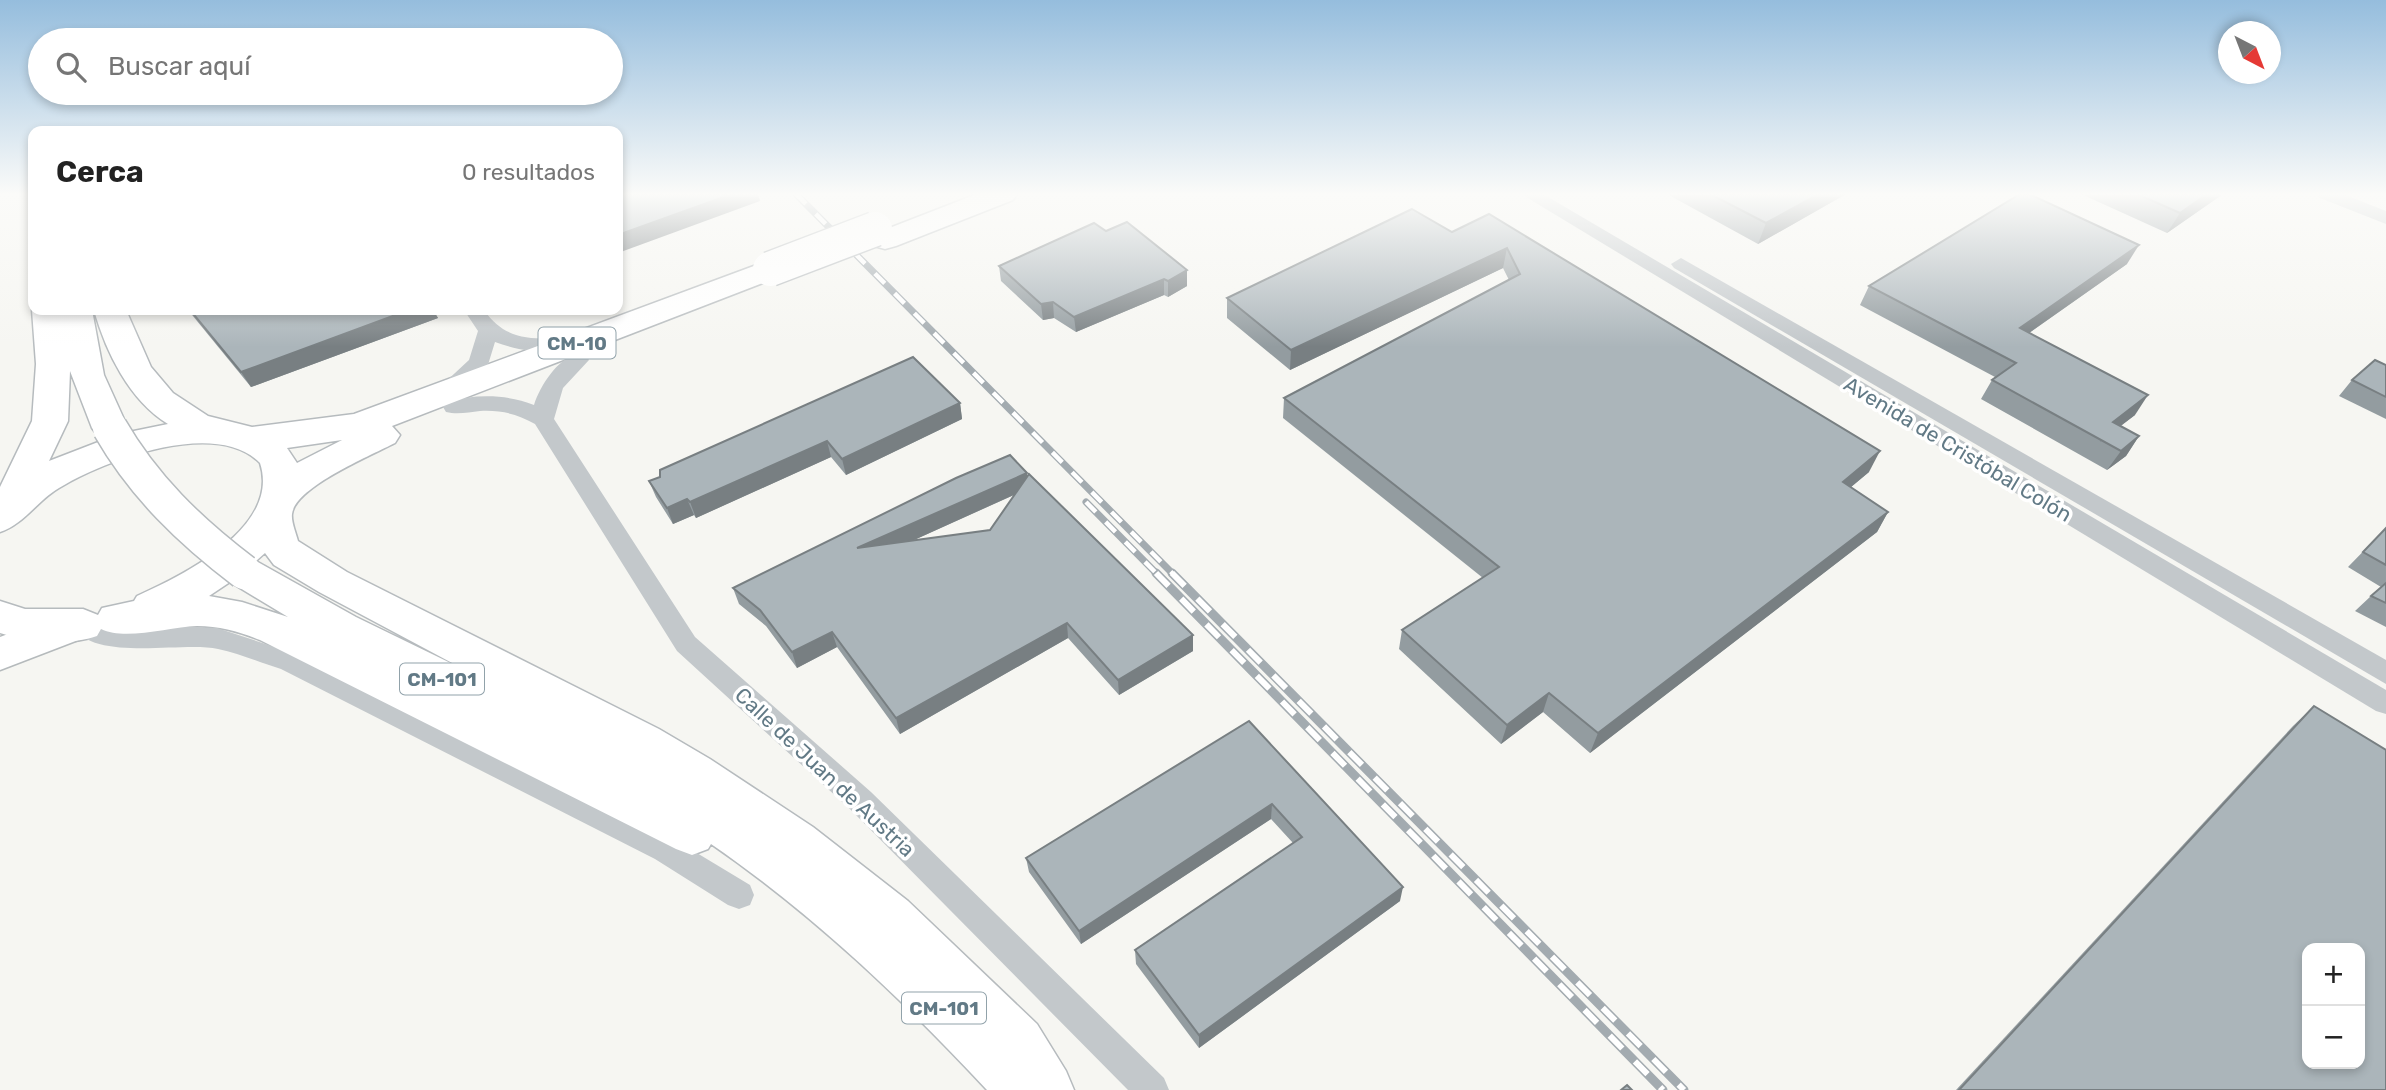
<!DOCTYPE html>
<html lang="es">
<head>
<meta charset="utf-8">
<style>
	:root { --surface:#fff; --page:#f2f2f2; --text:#222; --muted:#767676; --line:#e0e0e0 }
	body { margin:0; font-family:Rubik,sans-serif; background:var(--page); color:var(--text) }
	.controls { position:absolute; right:21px; bottom:21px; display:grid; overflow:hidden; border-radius:14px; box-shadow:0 4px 10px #0003 }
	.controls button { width:63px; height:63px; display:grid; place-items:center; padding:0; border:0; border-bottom:2px solid var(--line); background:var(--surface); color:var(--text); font:35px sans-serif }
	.compass { position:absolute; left:2218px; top:21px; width:63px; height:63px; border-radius:50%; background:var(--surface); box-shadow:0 4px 10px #0003; rotate:138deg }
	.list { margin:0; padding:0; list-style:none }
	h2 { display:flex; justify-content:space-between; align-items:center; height:91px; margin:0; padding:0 28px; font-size:30px }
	h2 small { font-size:23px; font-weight:400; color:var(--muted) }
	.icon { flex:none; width:38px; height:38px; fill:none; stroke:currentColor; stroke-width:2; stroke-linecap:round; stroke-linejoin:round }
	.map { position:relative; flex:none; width:2386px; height:1090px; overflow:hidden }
	.search { position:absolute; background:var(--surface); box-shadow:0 4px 10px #0003; left:28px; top:28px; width:595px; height:77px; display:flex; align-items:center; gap:18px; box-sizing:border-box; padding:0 24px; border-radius:38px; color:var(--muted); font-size:26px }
	.panel { position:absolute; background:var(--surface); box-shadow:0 4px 10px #0003; left:28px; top:126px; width:595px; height:189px; border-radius:14px }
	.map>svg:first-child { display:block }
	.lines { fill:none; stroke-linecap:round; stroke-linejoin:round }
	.primary-casing { stroke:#b6bbbe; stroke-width:3 }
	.highway-casing { stroke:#b5babc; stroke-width:3 }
	.street { fill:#c3c8cb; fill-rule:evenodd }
	.primary { fill:#fff; fill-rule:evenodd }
	.highway { fill:#fff; fill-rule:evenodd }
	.rail-far1-casing { stroke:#a3abb0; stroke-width:7 }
	.rail-casing { stroke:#a3abb0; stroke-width:9 }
	.rail-far1 { stroke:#fff; stroke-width:4.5; stroke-dasharray:14; stroke-linecap:butt }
	.rail { stroke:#fff; stroke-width:6; stroke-dasharray:18; stroke-linecap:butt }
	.primary-bridge-casing { stroke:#b6bbbe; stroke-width:37; stroke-linecap:butt }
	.primary-bridge { stroke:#fff; stroke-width:34 }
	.wall { fill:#939ca0; fill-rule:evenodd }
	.shaded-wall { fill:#787f82 }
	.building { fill:#abb5ba; stroke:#787f82; stroke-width:2; fill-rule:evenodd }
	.labels { text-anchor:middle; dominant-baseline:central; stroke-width:7; stroke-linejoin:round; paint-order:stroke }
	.shield { fill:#fff; stroke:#91a2aa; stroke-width:2 }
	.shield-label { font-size:19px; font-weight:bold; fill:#627a86 }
	.street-label { font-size:21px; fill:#627a86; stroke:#fff }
</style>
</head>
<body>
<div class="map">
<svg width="2386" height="1090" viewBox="0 0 2386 1090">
	<rect width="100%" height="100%" fill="#f6f6f2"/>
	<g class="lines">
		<g class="primary-casing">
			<g id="primary">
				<path d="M 977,194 L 1017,194 L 1013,200 L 896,246 L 885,249 L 874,246 L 870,240 L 874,234 Z"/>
				<path d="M 770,260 L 781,262 L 786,269 L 781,276 L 392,426 L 400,435 L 395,443 C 372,455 295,487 292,514 C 291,522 296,533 298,541 L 347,572 L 659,729 L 710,759 L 813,827 L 908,901 L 1037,1024 L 1066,1071 L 1074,1090 L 987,1090 C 903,1000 813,914 711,844 L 708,849 L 692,855 L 676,849 L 260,640 C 240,632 220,626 197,626 C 169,627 125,641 101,629 L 97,636 C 67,646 30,642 0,633 L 0,601 L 25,609 L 83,609 L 98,615 L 102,608 L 134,601 L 137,596 C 184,575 281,527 260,463 C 216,418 105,460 59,488 C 38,500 23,525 0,532 L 0,487 L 32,421 L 36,364 L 32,310 L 33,308 L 92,310 L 104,375 L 128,428 L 124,433 L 168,424 C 129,400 106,352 94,310 L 126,310 L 151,367 L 173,393 L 208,416 L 252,427 L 354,414 ZM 70,371 L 92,428 L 98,436 L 106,439 L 49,461 L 68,421 ZM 342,440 L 297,463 L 287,448 ZM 265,553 L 274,565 L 319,592 L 469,672 L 356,617 L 256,561 ZM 230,582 L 288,617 L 242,602 L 209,596 Z"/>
			</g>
		</g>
		<g class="highway-casing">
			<path id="highway" d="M 72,610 L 86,615 L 92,626 L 86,637 L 0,670 L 0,637 Z"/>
		</g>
		<g class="street">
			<path d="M 1521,194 L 1543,194 L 2386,690 L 2386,714 L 2376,711 Z"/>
			<path d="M 2318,194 L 2343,194 L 2386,211 L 2386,224 L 2320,198 Z"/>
			<path d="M 1681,258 L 2386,660 L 2386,684 L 1674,268 L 1671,264 Z"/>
			<path d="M 464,310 L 484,310 C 506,342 534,339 570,338 L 577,340 L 581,345 L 577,350 C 552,356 520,351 495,342 L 487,368 L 457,396 L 441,396 L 438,391 L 441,386 L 469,360 L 478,331 Z"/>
			<path d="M 578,353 L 586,355 L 589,360 L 563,388 L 554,419 L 695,637 L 871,792 L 1164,1078 L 1169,1090 L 1128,1090 L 851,810 L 677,651 L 535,424 C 517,414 502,410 480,411 C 469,412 458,415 446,412 L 443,407 L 446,402 C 475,394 507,394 534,405 C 540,386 557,359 578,353 Z"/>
			<path d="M 85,615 L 125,629 L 167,626 L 217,628 L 299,655 L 677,841 L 750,885 L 754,895 L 750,905 L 739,909 L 728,905 L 655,859 L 281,669 C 260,663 239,653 218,649 C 182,641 92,663 72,625 L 76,618 Z"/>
		</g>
		<use href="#primary" class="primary"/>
		<use href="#highway" class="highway"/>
		<g class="rail-far1-casing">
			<g id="rail-far1">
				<path d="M 796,194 L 1174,575"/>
				<path d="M 1086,502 L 1158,575"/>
			</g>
		</g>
		<g class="rail-casing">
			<g id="rail">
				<path d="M 1156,573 L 1663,1090"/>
				<path d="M 1172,573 L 1684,1090"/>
			</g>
		</g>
		<use href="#rail-far1" class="rail-far1"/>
		<use href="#rail" class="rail"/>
		<g class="primary-bridge-casing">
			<g id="primary-bridge">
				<path d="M 770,269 L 875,229"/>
				<path d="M 110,428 C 144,487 190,531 244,572"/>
			</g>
		</g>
		<use href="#primary-bridge" class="primary-bridge"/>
	</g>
	<g class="wall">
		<path d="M 1667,194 L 1846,194 L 1758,244 Z"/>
		<path d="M 2081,194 L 2223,194 L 2167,233 Z"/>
		<path d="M 1489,214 L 1869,472 L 1851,487 L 1888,512 L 1877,532 L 1590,753 L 1543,712 L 1501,744 L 1399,649 L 1402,630 L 1483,578 L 1283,418 L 1284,398 L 1509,280 L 1503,268 L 1290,370 L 1227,318 L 1227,298 L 1452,232 Z"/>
		<path d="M 1106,231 L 1187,286 L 1168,297 L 1164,295 L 1076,332 L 1054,318 L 1043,320 L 1001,281 L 999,266 Z"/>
		<path d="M 2127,264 L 2029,333 L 2135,415 L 2120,426 L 2139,436 L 2126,456 L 2107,470 L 1981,399 L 1992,380 L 1995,377 L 1860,305 L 1869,286 Z"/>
		<path d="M 188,310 L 433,310 L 438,318 L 251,387 Z"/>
		<path d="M 2386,365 L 2386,419 L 2339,396 L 2352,380 Z"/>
		<path d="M 960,403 L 962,419 L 846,475 L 831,457 L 696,518 L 694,515 L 673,524 L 656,497 L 649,481 Z"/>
		<path d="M 1027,473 L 1027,476 L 1193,651 L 1119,695 L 1068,638 L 900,734 L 837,647 L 797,668 L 766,626 L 739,604 L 733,588 ZM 1014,495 L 990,530 L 914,540 Z"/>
		<path d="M 2386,528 L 2386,627 L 2355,611 L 2371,596 L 2381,587 L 2348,567 Z"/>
		<path d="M 2314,706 L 2386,1090 L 1956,1090 L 2293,726 Z"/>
		<path d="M 1249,721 L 1400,901 L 1199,1048 L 1136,964 L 1135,950 L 1293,843 L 1271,819 L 1081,944 L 1029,872 L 1026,858 Z"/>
	</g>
	<g class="shaded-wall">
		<path d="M 732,194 L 758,194 L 760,201 L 618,253 L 618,235 Z"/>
		<path d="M 1819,194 L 1846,194 L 1758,244 L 1766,223 Z"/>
		<path d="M 2207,194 L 2223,194 L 2167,233 L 2180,213 Z"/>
		<path d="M 2139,245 L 2127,264 L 2009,347 L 2020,328 Z"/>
		<path d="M 1507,248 L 1503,268 L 1290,370 L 1291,350 Z"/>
		<path d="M 1187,270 L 1187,286 L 1168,297 L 1168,281 Z"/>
		<path d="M 1164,279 L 1164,295 L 1076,332 L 1074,317 Z"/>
		<path d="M 1053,302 L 1054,318 L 1043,320 L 1041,304 Z"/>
		<path d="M 409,310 L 433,310 L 438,318 L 251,387 L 241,372 Z"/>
		<path d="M 2148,395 L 2135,415 L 2100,442 L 2113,422 Z"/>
		<path d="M 960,403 L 962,419 L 846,475 L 842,459 Z"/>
		<path d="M 2139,436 L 2126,456 L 2107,470 L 2121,451 Z"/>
		<path d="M 827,441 L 831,457 L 696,518 L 690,502 Z"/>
		<path d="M 1880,451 L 1869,472 L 1833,502 L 1843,482 Z"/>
		<path d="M 1027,473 L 1029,488 L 861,564 L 857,548 Z"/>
		<path d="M 687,499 L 694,515 L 673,524 L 667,508 Z"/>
		<path d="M 1888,512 L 1877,532 L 1590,753 L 1598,733 Z"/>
		<path d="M 1067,623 L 1068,638 L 900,734 L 896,718 Z"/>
		<path d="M 832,632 L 837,647 L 797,668 L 792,652 Z"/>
		<path d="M 1193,635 L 1193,651 L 1119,695 L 1118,680 Z"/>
		<path d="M 1549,693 L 1543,712 L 1501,744 L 1507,725 Z"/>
		<path d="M 1272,804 L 1271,819 L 1081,944 L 1079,931 Z"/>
		<path d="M 1403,887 L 1400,901 L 1199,1048 L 1199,1035 Z"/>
	</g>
	<g class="building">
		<path d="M 618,194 L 732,194 L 618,235 Z"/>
		<path d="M 1710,194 L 1819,194 L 1766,223 Z"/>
		<path d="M 2020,194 L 2029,194 L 2139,245 L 2020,328 L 2148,395 L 2113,422 L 2139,436 L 2121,451 L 1992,380 L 2016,363 L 1869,286 Z"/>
		<path d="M 2137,194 L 2207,194 L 2180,213 Z"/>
		<path d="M 1412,209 L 1452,232 L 1489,214 L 1880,451 L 1843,482 L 1888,512 L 1598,733 L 1549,693 L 1507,725 L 1402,630 L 1499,567 L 1284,398 L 1520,274 L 1507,248 L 1291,350 L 1227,298 Z"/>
		<path d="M 1127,222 L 1187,270 L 1168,281 L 1164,279 L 1074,317 L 1053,302 L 1041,304 L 999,266 L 1094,223 L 1106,231 Z"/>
		<path d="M 190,310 L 409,310 L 241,372 Z"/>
		<path d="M 913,357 L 960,403 L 842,459 L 827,441 L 690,502 L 687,499 L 667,508 L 649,481 L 660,477 L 660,470 Z"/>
		<path d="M 2375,360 L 2386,365 L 2386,397 L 2352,380 Z"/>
		<path d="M 1010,455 L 1027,473 L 857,548 L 990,530 L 1029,474 L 1193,635 L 1118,680 L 1067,623 L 896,718 L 832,632 L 792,652 L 760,610 L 733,588 L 956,478 Z"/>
		<path d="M 2386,528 L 2386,565 L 2363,552 Z"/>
		<path d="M 2386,583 L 2386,603 L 2371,596 Z"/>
		<path d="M 2314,706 L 2386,750 L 2386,1090 L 1959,1090 ZM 2307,948 L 2360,948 L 2360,1064 L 2307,1064 Z"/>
		<path d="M 1249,721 L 1403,887 L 1199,1035 L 1135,950 L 1302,837 L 1272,804 L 1079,931 L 1026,858 Z"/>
		<path d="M 1627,1085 L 1632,1090 L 1621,1090 Z"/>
	</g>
	<linearGradient id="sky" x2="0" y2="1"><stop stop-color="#95bddd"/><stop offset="0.56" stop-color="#fbfbf9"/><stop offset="1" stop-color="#fbfbf9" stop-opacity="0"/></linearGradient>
	<rect width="2386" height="347" fill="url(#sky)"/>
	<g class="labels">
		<g class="shield">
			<rect x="538.5" y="327.5" width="77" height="31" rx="5"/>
			<rect x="400" y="663.5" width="84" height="31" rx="5"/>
			<rect x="902" y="992.5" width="84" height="31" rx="5"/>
		</g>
		<g class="shield-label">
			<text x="577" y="343">CM-10</text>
			<text x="442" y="679">CM-101</text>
			<text x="944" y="1008">CM-101</text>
		</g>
		<g class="street-label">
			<text transform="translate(1958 449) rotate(31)">Avenida de Cristóbal Colón</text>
			<text transform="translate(825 772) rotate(43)">Calle de Juan de Austria</text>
		</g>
	</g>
</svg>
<div class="controls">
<button>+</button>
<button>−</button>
</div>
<svg class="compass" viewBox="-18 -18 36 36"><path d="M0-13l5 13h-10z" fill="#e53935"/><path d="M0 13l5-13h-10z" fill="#767676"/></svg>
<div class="search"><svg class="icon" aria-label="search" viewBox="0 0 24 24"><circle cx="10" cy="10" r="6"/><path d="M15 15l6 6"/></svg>Buscar aquí</div>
<section class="panel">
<h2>Cerca<small>0 resultados</small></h2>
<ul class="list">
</ul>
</section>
</div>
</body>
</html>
